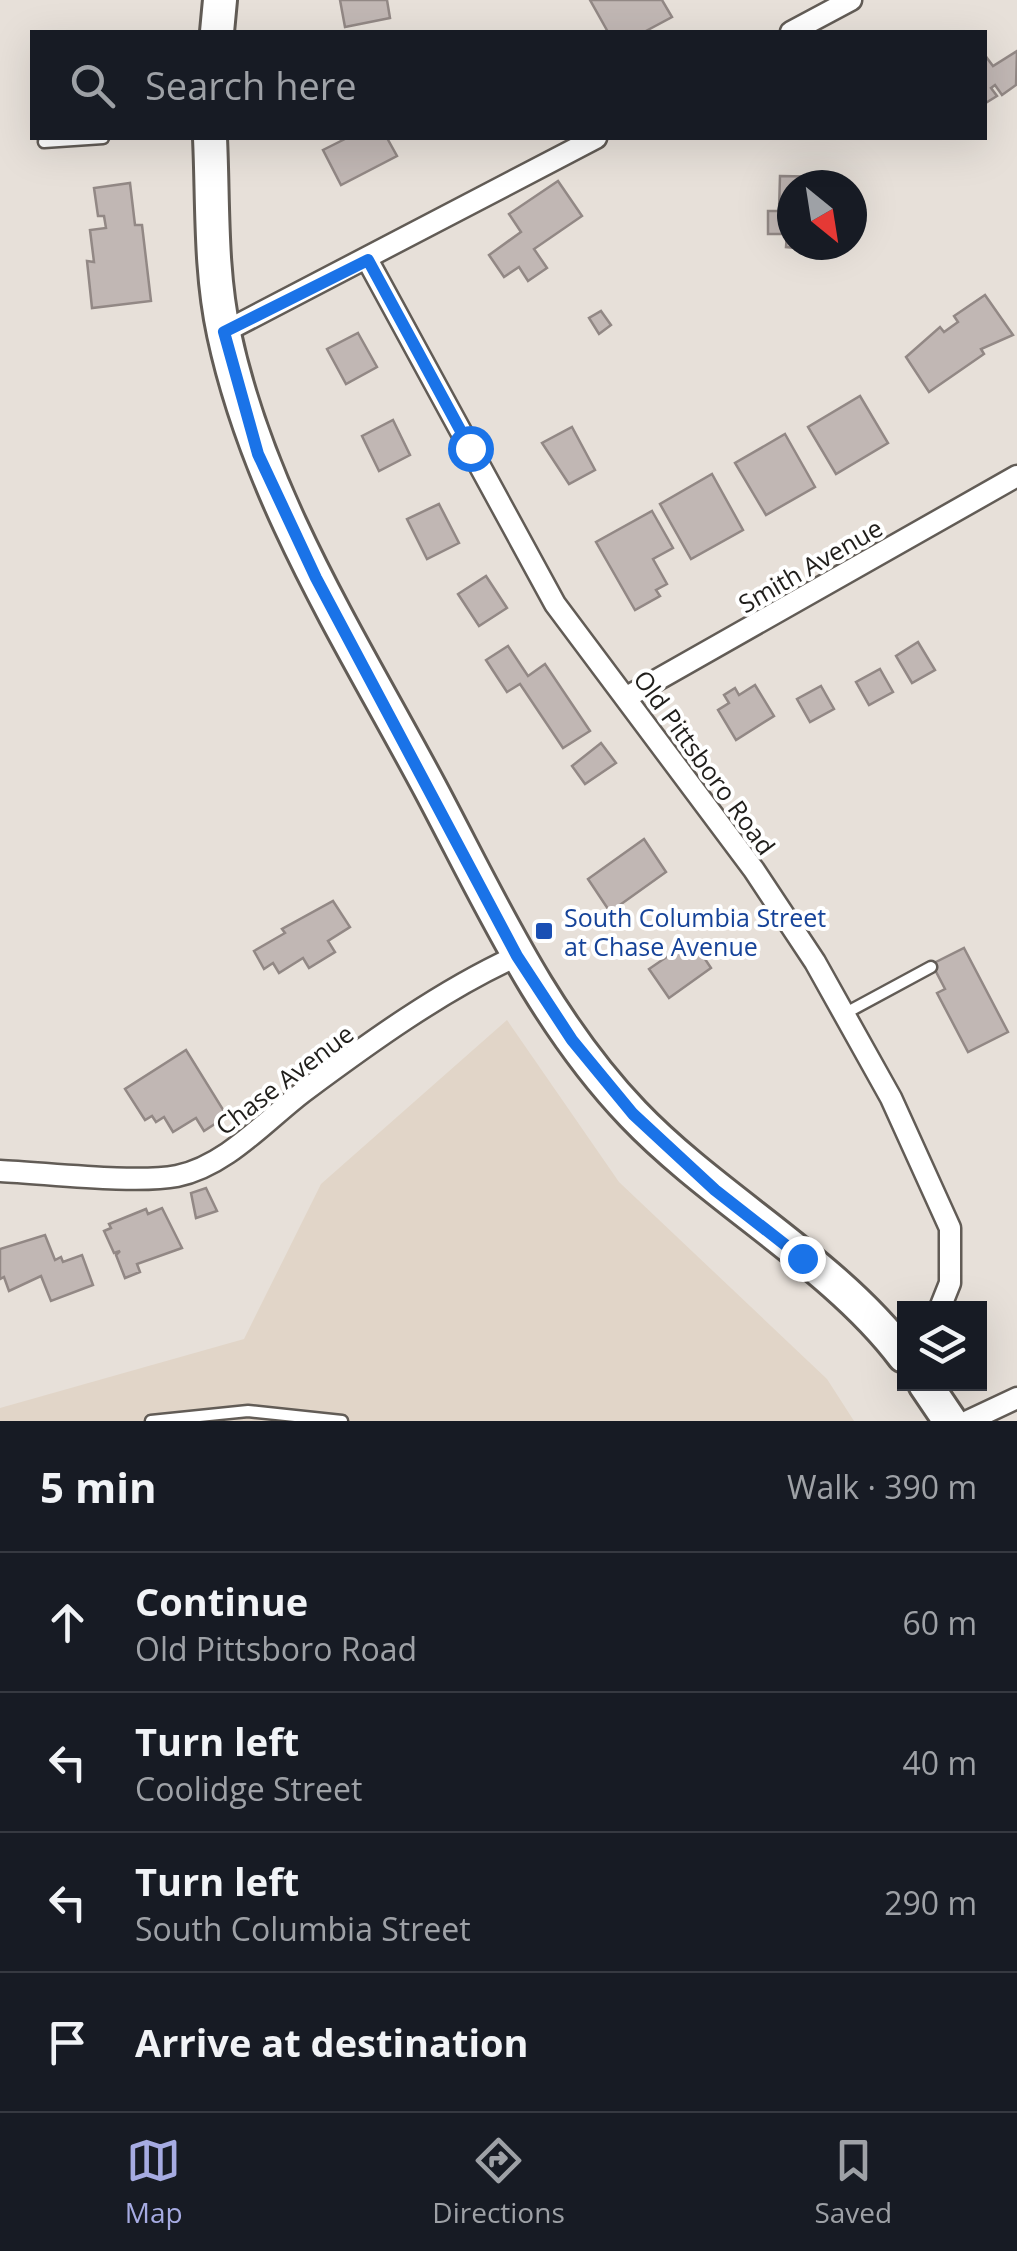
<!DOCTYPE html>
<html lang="en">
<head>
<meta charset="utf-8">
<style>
	:root { --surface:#171b24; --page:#242831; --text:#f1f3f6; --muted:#9ea1a6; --line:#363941; --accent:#a6abe2 }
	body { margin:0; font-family:"Open Sans",sans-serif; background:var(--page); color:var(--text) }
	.controls { position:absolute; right:30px; bottom:30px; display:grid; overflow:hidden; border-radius:0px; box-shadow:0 10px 40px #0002 }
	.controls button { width:90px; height:90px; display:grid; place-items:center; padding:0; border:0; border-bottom:2px solid var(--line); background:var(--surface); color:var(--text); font:50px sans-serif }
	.compass { position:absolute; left:777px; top:170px; width:90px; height:90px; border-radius:50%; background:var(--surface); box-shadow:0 10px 40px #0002; rotate:150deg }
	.stop { position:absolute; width:30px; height:30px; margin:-22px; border:8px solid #1a73e8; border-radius:50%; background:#fff }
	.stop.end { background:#1a73e8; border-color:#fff; box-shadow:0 2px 10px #0008 }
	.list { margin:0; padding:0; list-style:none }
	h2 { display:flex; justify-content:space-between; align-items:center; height:130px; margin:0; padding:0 40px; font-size:42px }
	h2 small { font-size:32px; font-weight:400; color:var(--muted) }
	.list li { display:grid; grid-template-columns:65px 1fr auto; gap:30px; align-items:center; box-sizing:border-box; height:140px; padding:0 40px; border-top:2px solid var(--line) }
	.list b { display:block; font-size:38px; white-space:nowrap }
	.list p { margin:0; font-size:32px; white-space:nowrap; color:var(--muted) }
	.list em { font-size:32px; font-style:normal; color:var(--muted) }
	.icon { flex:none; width:55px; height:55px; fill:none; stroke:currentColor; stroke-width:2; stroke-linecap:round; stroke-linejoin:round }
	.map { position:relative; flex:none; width:1017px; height:1421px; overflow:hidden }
	.search { position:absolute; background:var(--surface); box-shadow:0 10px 40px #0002; left:30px; right:30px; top:30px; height:110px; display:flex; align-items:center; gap:25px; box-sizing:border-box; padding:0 35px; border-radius:0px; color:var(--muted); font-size:38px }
	.sheet { height:690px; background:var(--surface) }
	nav { display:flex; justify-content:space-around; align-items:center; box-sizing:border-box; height:140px; border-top:2px solid var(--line); background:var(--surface); font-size:28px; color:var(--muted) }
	nav a { display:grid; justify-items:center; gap:5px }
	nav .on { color:var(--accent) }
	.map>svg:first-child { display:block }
	.built { fill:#e1d5c8 }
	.building { fill:#c1b7b4; stroke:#928885; stroke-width:2.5 }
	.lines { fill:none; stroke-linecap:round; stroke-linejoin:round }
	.service-casing { stroke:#625c56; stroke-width:15 }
	.minor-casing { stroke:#625c56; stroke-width:25 }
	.primary-casing { stroke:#625c56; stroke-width:38 }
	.service { stroke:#fff; stroke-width:10 }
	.minor { stroke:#fff; stroke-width:20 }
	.primary { stroke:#fff; stroke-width:32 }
	.route { stroke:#1a73e8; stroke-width:12 }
	.transit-dot { fill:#1a4fb4; stroke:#fff; stroke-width:4 }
	.labels { text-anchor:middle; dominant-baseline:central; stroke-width:8; stroke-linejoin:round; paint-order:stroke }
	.street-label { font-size:25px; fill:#201e1b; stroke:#fff }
	.transit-label { font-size:25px; fill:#164399; stroke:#fff; text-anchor:start }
</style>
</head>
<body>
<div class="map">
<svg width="1017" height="1421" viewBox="0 0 1017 1421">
	<rect width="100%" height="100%" fill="#e7e0d9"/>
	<path class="built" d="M 507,1020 L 619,1182 L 827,1379 L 854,1421 L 0,1421 L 0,1408 L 244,1339 L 321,1184 Z"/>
	<g class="building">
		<path d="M 340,0 L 387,0 L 390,18 L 345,27 Z"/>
		<path d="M 590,0 L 662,0 L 672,17 L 644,32 L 608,32 Z"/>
		<path d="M 1017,51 L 1016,85 L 1002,95 L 995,85 L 991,88 L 997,96 L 984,104 L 984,54 L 993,66 Z"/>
		<path d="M 347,138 L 387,138 L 397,156 L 341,185 L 323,150 Z"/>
		<path d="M 780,176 L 831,177 L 831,185 L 792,185 L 792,245 L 830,245 L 829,251 L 786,247 L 787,234 L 768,234 L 768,211 L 779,211 Z"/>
		<path d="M 558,181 L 582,216 L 534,249 L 547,268 L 528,281 L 519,267 L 504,277 L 489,255 L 521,232 L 509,214 Z"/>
		<path d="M 130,183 L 135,225 L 142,225 L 151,301 L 92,308 L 87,261 L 94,262 L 90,230 L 106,228 L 104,216 L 98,216 L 94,188 Z"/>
		<path d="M 985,295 L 1013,335 L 981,349 L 984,354 L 929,392 L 906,357 L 940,327 L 944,332 L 958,322 L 954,316 Z"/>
		<path d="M 601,311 L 611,325 L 599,334 L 589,318 Z"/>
		<path d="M 358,333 L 377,367 L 346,384 L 327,349 Z"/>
		<path d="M 860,396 L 888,443 L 836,474 L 808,427 Z"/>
		<path d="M 393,420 L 410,455 L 379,471 L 362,436 Z"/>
		<path d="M 572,427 L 595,470 L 569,484 L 542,443 Z"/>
		<path d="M 785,434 L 815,487 L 766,515 L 735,463 Z"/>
		<path d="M 712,474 L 743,530 L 691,559 L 660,504 Z"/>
		<path d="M 439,504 L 459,543 L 427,559 L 407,519 Z"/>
		<path d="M 652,511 L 673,548 L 653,559 L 667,584 L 656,590 L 660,596 L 635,610 L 596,542 Z"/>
		<path d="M 486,576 L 507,608 L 479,626 L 458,594 Z"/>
		<path d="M 918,642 L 935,670 L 912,683 L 896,656 Z"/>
		<path d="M 508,646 L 528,676 L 545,664 L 590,731 L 563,748 L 520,684 L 507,692 L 486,660 Z"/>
		<path d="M 880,669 L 893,692 L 869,705 L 856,682 Z"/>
		<path d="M 755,685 L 774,716 L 736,740 L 718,710 L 729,703 L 724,695 L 735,688 L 739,695 Z"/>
		<path d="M 821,686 L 834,709 L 810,722 L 797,699 Z"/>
		<path d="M 601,743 L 616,763 L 585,784 L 572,766 Z"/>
		<path d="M 644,839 L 666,872 L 610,912 L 588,879 Z"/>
		<path d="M 333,901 L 350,927 L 328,941 L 335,952 L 309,968 L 303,958 L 279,973 L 273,963 L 264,969 L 254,951 L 285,933 L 282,929 Z"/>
		<path d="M 687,943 L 694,954 L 699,950 L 711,968 L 669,998 L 649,969 Z"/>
		<path d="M 964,948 L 1008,1032 L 968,1052 L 937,993 L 945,989 L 932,964 Z"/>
		<path d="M 186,1050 L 227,1116 L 204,1131 L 196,1118 L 173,1132 L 164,1117 L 156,1122 L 152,1116 L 145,1120 L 125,1089 Z"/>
		<path d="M 206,1188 L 217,1211 L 196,1218 L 191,1193 Z"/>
		<path d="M 162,1208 L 182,1248 L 137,1264 L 140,1272 L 125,1278 L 116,1255 L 120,1251 L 114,1253 L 104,1231 L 111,1228 L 109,1224 L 146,1209 L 148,1214 Z"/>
		<path d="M 45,1235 L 55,1260 L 61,1257 L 63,1262 L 82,1255 L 93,1285 L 51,1301 L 41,1276 L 9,1291 L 4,1277 L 0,1279 L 0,1249 Z"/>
	</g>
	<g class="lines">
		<g class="service-casing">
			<g id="service">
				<path d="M 44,142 L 103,138"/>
				<path d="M 844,1014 L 931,967"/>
				<path d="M 151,1421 L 248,1411 L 342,1421"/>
			</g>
		</g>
		<g class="minor-casing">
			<g id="minor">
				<path d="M 791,32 L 851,0"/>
				<path d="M 368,261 L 555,604 L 754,870 L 815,962 L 891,1098 L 950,1228 L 950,1283 L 940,1308"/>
				<path d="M 224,332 L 596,138"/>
				<path d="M 627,697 L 1017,476"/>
				<path d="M 0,1171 C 46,1173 135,1184 177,1176 C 226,1166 265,1121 303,1092 C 369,1043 442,990 517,956"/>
				<path d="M 968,1421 L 1017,1398"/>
			</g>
		</g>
		<g class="primary-casing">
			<g id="primary">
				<path d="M 217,32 L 220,0"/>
				<path d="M 210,138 C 213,202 210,270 224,334 C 259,498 352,642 430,788 C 490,901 543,1020 633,1114 C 714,1199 835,1264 904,1356"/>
				<path d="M 925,1384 L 950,1421"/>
			</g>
		</g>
		<use href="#service" class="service"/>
		<use href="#minor" class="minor"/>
		<use href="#primary" class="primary"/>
	</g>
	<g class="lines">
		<path class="route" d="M 470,448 L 368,260 L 224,332 L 258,454 L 316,578 L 517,956 L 572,1040 L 633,1114 L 715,1190 L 802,1258"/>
	</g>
	<rect class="transit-dot" x="534" y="921" width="20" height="20" rx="5"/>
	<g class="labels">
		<g class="street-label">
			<text transform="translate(810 565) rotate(-30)">Smith Avenue</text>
			<text transform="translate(705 762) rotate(54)">Old Pittsboro Road</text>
			<text transform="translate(284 1079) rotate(-37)">Chase Avenue</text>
		</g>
		<g class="transit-label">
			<text x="564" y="917">South Columbia Street<tspan x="564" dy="29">at Chase Avenue</tspan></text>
		</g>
	</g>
</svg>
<div class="controls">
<button><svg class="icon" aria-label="layers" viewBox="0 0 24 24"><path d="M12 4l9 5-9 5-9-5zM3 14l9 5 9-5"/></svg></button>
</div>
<svg class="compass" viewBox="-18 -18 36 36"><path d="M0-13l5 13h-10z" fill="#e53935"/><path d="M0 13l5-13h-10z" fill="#9ea1a6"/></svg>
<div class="stop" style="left:470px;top:448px"></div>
<div class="stop end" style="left:802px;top:1258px"></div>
<div class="search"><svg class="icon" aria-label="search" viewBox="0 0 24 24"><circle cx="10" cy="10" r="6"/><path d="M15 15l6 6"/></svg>Search here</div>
</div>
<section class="sheet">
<h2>5 min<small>Walk · 390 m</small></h2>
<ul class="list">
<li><svg class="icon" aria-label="ahead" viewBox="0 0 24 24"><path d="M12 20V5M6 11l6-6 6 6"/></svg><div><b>Continue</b><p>Old Pittsboro Road</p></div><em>60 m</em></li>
<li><svg class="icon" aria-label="left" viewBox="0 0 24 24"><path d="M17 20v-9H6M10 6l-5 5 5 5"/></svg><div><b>Turn left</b><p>Coolidge Street</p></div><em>40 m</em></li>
<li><svg class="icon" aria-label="left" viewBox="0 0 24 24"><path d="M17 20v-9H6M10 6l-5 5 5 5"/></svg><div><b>Turn left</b><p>South Columbia Street</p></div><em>290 m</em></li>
<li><svg class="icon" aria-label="arrive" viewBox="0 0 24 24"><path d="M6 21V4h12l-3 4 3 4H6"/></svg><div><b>Arrive at destination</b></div></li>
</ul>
</section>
<nav>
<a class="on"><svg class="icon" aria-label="map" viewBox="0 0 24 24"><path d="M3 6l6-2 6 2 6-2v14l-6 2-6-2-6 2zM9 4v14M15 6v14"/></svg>Map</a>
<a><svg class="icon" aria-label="directions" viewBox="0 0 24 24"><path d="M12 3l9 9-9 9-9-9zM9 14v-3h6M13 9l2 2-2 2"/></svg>Directions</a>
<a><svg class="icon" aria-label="saved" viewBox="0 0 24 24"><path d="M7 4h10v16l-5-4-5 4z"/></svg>Saved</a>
</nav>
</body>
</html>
